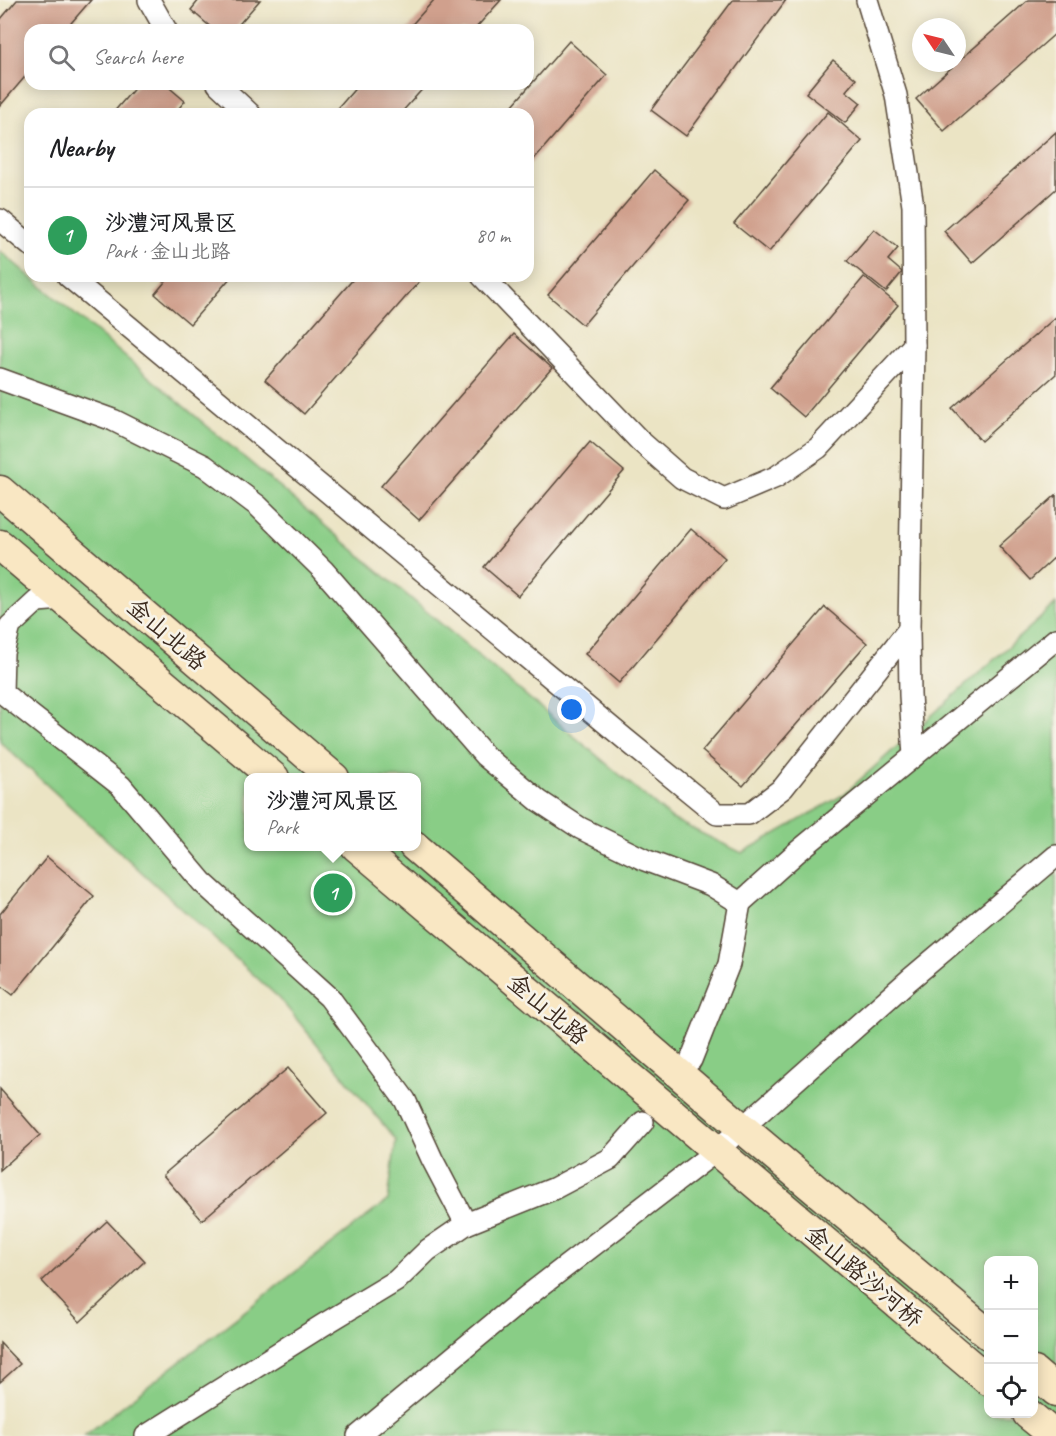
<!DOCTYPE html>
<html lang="en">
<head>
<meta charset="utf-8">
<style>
	:root { --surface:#fff; --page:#f6f6f6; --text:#202124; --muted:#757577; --line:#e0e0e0; --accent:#b45309 }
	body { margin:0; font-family:Caveat,"LXGW WenKai TC",sans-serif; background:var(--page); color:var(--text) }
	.controls { position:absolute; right:18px; bottom:18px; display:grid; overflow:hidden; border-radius:12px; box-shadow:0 3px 15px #0003 }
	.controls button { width:54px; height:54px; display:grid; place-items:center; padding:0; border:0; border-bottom:2px solid var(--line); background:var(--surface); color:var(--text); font:30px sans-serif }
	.compass { position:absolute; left:912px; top:18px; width:54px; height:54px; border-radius:50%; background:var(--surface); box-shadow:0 3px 15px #0003; rotate:305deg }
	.you { position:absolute; left:572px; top:710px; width:21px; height:21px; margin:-15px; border:4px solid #fff; border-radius:50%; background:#1a73e8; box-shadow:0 0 0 9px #1a73e833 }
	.badge { display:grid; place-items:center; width:39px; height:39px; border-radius:50%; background:var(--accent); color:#fff; font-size:20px; font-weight:700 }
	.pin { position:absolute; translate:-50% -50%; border:3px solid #fff; box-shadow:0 2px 6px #0006 }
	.popup { position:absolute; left:244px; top:773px; width:177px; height:78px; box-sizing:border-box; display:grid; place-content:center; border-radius:12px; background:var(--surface); filter:drop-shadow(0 2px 4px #0005); font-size:20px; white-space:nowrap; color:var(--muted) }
	.popup b { font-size:22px; color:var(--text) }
	.popup::after { content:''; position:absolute; left:50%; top:100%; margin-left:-12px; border:12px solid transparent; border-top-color:var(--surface) }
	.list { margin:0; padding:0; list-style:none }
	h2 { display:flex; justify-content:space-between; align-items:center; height:78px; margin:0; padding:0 24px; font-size:26px }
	h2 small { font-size:20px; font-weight:400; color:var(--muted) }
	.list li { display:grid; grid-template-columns:39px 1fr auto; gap:18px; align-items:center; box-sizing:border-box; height:96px; padding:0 24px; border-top:2px solid var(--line) }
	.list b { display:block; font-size:22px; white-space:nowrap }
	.list p { margin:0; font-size:20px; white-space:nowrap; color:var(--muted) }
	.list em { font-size:20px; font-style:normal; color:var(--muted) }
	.icon { flex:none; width:33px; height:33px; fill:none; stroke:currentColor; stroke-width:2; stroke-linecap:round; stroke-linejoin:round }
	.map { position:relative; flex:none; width:1056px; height:1436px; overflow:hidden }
	.search { position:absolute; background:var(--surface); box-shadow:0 3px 15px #0003; left:24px; top:24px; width:510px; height:66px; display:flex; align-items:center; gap:15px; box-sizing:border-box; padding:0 21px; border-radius:18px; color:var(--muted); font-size:22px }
	.panel { position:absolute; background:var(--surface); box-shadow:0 3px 15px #0003; left:24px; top:108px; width:510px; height:174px; border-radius:18px }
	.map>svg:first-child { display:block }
	.green { fill:#89cd86; stroke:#627c52; stroke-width:1.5; fill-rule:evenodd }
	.building { fill:#d0a08d }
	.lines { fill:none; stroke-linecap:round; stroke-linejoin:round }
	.minor-casing { stroke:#554637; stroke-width:24 }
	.secondary-casing { stroke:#554637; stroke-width:33 }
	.minor { stroke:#fff; stroke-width:21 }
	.secondary { stroke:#f9e7c3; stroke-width:30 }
	.labels { text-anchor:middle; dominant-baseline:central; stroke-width:5; stroke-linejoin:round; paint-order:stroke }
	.street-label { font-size:24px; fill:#3b2a1e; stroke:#f7f3e8 }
</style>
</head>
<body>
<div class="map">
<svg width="1056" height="1436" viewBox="0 0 1056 1436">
	<rect width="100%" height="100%" fill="#f7f3e8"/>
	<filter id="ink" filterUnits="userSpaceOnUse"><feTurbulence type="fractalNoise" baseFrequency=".0167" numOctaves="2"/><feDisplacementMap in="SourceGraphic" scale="12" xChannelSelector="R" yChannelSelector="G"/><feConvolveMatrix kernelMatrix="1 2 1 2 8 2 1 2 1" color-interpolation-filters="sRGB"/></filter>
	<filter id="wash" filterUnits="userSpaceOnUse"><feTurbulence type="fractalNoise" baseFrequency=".008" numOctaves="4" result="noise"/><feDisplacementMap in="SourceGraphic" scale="24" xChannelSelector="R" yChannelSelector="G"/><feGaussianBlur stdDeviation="1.35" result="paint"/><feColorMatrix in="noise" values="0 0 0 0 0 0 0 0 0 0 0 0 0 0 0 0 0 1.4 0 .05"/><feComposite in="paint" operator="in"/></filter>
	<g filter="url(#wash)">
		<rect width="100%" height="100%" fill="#ebe4c4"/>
		<path class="green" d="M 0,251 L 672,819 L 742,853 L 843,795 L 1056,604 L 1056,1436 L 84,1436 L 388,1200 L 396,1140 L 280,999 L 0,742 ZM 249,778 L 417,778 L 417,846 L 249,846 ZM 988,1260 L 1034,1260 L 1034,1414 L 988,1414 Z"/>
		<g id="blocks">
			<g class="building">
				<path d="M 17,0 L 91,0 L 65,30 L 30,30 L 30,71 L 0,106 L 0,20 Z"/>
				<path d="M 199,0 L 260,0 L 234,30 L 214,30 L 191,10 Z"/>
				<path d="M 434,0 L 501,0 L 474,30 L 407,30 Z"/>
				<path d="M 733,0 L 786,0 L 686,136 L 651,110 Z"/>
				<path d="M 1028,0 L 1056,0 L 1056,33 L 944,131 L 916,99 Z"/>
				<path d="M 569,41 L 607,75 L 528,166 L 528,114 L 505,114 Z"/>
				<path d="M 833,60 L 856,79 L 846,91 L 861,103 L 845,123 L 806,93 Z"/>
				<path d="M 138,84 L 165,84 L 185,101 L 174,114 L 112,114 Z"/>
				<path d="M 359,84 L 427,84 L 400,114 L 333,114 Z"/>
				<path d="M 828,112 L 862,141 L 769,252 L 734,224 Z"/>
				<path d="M 1056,132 L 1056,189 L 972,263 L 944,231 Z"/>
				<path d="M 654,170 L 689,200 L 583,325 L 548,295 Z"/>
				<path d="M 874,229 L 898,248 L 888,260 L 902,272 L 886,292 L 847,261 Z"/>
				<path d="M 170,276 L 232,276 L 190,324 L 155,294 Z"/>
				<path d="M 356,276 L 424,276 L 304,414 L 265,380 Z"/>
				<path d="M 864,277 L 898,305 L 804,417 L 770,388 Z"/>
				<path d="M 1056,317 L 1056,374 L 981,441 L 952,408 Z"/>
				<path d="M 514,334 L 552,368 L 419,520 L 381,486 Z"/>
				<path d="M 590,442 L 624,471 L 518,596 L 484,567 Z"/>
				<path d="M 1056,495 L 1056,556 L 1030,580 L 999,546 Z"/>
				<path d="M 691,529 L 725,558 L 619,683 L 585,654 Z"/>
				<path d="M 825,607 L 867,643 L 743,786 L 702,751 Z"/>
				<path d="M 47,857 L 94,896 L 13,995 L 0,985 L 0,914 Z"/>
				<path d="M 288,1068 L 327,1113 L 202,1220 L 163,1175 Z"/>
				<path d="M 0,1089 L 40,1135 L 0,1170 Z"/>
				<path d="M 107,1221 L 145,1261 L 80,1322 L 42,1281 Z"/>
				<path d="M 0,1343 L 20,1364 L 0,1382 Z"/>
			</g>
		</g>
	</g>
	<g filter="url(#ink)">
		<use href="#blocks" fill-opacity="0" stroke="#554637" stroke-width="1.5"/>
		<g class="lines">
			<g class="minor-casing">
				<g id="minor">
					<path d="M 149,0 L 166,30"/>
					<path d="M 867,0 L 896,95 L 913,206 L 914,345 L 909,629 L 910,695 L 914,756"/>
					<path d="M 218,84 L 250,114"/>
					<path d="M 0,220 L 30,245"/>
					<path d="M 68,276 L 625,739 L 717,814 L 749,814 L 783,788 L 909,629"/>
					<path d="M 482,276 L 640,441 L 682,478 L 724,499 L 776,477 L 818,448 L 914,345"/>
					<path d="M 0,379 L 113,420 L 205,466 L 258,506 L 323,570 L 485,756 L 539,801 L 580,828 L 645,860 L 711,885 L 740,903 L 796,853 L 1056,639"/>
					<path d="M 0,691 L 121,786 L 202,882 L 329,997 L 405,1100 L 432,1159 L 466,1224"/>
					<path d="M 2,693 L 3,653 L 10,626 L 37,601 L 63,599"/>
					<path d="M 691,1060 L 729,964 L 740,903"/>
					<path d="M 146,1436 L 323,1325 L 396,1281 L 428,1250 L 466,1224 L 553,1189 L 610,1159 L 643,1122"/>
					<path d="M 358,1436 L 526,1297 L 716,1151 L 909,980 L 1056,856"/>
				</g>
			</g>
			<g class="secondary-casing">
				<g id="secondary">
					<path d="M 0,491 L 334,778"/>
					<path d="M 0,545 L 274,778"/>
					<path d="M 356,846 L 988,1380"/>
					<path d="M 414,846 L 742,1128 L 988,1334"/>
					<path d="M 1034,1372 L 1056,1391"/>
					<path d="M 1028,1414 L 1055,1436"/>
				</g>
			</g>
			<use href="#minor" class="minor"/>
			<use href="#secondary" class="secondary"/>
		</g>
	</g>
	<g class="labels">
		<g class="street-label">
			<text transform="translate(167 634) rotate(41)">金山北路</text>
			<text transform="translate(548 1009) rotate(40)">金山北路</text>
			<text transform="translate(864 1276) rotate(40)">金山路沙河桥</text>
		</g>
	</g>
</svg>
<div class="controls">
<button>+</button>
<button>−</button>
<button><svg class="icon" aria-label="locate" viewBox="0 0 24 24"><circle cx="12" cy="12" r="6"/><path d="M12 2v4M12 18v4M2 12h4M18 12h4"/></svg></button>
</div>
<svg class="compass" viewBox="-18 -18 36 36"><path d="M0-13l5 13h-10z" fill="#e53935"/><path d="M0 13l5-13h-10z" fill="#757577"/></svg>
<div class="you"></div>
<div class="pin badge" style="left:333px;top:893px;background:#2e9e5b">1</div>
<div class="popup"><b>沙澧河风景区</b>Park</div>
<div class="search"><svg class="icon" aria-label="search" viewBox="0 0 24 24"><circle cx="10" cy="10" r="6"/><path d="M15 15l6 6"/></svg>Search here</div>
<section class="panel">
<h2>Nearby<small></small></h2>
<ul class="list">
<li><span class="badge" style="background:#2e9e5b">1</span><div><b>沙澧河风景区</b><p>Park · 金山北路</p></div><em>80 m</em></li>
</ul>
</section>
</div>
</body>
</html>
